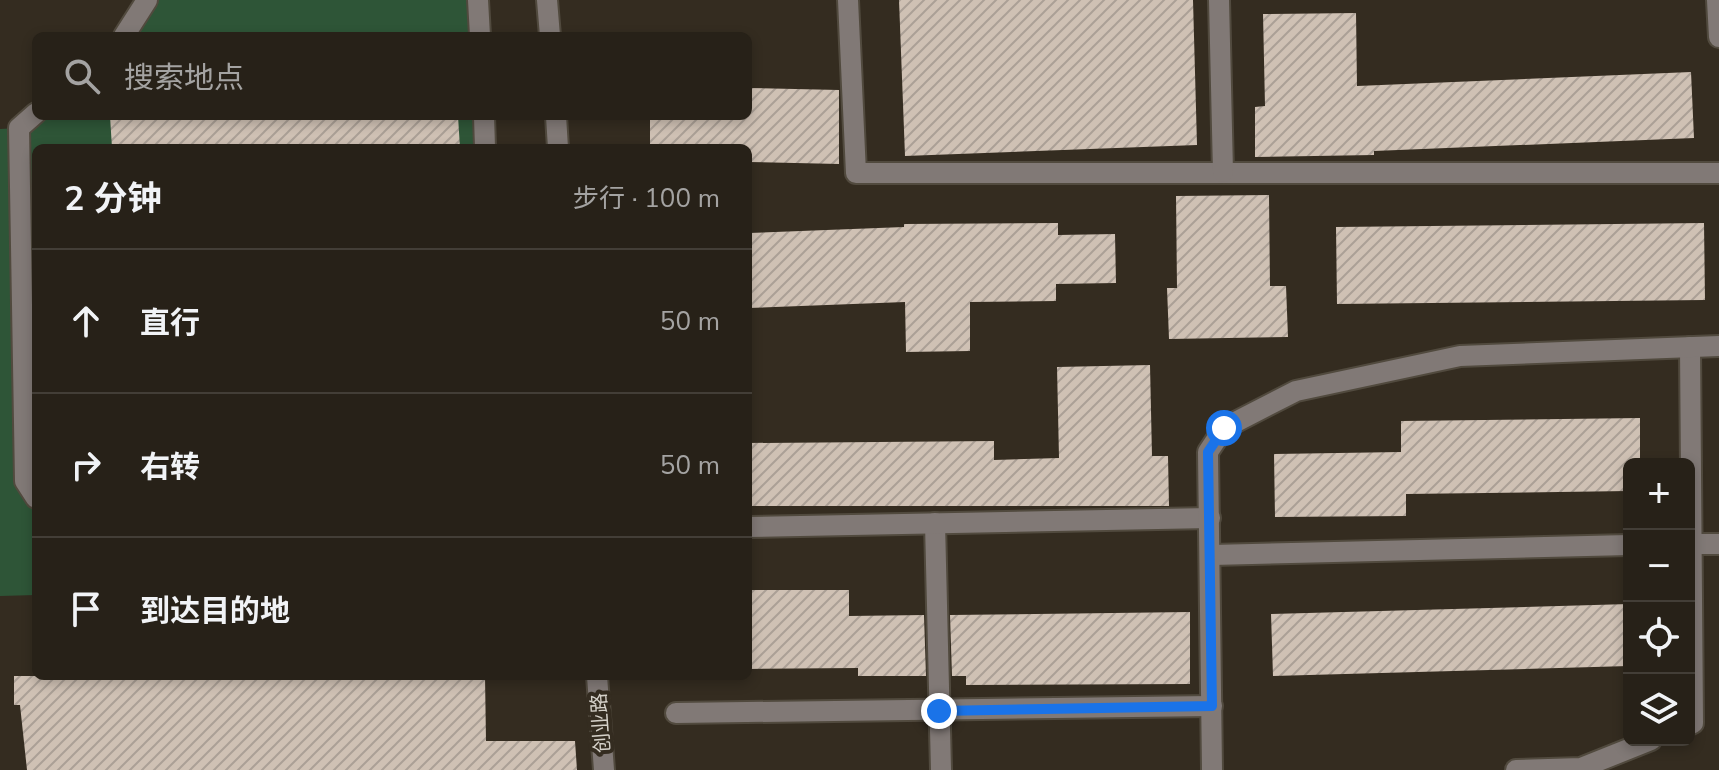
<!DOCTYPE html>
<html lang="zh">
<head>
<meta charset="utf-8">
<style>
	:root { --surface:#272118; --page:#332e25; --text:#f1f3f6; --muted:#a4a3a2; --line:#433e37 }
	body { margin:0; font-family:"Nunito Sans","Noto Sans SC",sans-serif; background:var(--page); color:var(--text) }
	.controls { position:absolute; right:24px; bottom:24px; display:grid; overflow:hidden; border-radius:12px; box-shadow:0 4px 12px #0003 }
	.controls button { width:72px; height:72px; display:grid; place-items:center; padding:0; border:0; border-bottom:2px solid var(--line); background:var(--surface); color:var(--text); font:40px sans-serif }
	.stop { position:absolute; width:24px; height:24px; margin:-18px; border:6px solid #1a73e8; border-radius:50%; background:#fff }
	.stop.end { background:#1a73e8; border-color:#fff; box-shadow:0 2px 8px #0008 }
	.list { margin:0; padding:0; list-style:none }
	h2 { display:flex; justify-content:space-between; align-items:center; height:104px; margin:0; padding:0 32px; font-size:34px }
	h2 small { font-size:26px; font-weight:400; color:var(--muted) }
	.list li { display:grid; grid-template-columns:52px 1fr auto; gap:24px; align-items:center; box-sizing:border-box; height:144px; padding:0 32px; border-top:2px solid var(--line) }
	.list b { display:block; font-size:30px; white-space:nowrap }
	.list em { font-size:26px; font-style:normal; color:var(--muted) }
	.icon { flex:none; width:44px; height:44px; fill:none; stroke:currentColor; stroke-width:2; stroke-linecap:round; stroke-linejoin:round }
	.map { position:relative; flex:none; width:1719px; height:770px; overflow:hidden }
	.search { position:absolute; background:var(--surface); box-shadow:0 4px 12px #0003; left:32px; top:32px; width:720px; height:88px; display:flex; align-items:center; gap:20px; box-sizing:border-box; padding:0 28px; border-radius:12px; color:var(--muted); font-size:30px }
	.panel { position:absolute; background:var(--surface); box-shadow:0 4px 12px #0003; left:32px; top:144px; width:720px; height:536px; border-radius:12px }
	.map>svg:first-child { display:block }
	.grass { fill:#2e5537 }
	.building { fill:url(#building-hatch) }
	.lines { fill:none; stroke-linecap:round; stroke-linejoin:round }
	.minor-casing { stroke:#514a3e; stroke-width:24 }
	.minor { stroke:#817976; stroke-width:20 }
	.route { stroke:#1a73e8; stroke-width:10 }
	.labels { text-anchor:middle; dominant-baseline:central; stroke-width:8; stroke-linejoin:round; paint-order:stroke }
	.street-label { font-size:20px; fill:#d5d1c9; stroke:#342c20 }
</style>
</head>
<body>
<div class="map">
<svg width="1719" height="770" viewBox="0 0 1719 770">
	<defs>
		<pattern id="building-hatch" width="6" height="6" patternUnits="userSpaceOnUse" patternTransform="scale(2)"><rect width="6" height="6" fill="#cfc1b4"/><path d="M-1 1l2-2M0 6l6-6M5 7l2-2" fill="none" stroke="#aba096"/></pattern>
	</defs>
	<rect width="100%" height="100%" fill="#342c20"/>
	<g class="grass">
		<path d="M 147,0 L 478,0 L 480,36 L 124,36 Z"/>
		<path d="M 36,116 L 484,116 L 485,148 L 36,148 L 36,595 L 0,596 L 0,129 L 19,128 Z"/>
	</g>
	<g class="building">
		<path d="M 899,0 L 1193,0 L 1197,145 L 905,156 Z"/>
		<path d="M 1356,13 L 1357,86 L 1691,72 L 1694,138 L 1374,151 L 1374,155 L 1255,157 L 1255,107 L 1265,106 L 1263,14 Z"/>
		<path d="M 748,88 L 839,90 L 839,164 L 748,162 L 748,148 L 650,148 L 650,116 L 748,116 Z"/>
		<path d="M 110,116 L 458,116 L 460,148 L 112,148 Z"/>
		<path d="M 1269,195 L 1270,286 L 1286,286 L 1288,337 L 1169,339 L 1167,288 L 1177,288 L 1176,196 Z"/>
		<path d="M 1058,223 L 1058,235 L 1115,234 L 1116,283 L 1056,284 L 1056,301 L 970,302 L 970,351 L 906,352 L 905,302 L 748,308 L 748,233 L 904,227 L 904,224 Z"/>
		<path d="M 1704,223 L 1705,300 L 1337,304 L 1336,227 Z"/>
		<path d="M 1150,365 L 1152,456 L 1168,456 L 1169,506 L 748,506 L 748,443 L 994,441 L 994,460 L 1059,458 L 1057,367 Z"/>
		<path d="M 1640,418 L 1640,464 L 1629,464 L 1629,491 L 1406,494 L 1406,516 L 1275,517 L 1274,454 L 1401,452 L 1401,421 Z"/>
		<path d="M 748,590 L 849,590 L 849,616 L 924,615 L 926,676 L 858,676 L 858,668 L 748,669 Z"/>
		<path d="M 1629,604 L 1629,666 L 1273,676 L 1271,614 Z"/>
		<path d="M 1190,612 L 1190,684 L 966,685 L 966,676 L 952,676 L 950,615 Z"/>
		<path d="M 14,676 L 485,676 L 486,741 L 575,741 L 577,770 L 27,770 L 20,705 L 14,705 Z"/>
	</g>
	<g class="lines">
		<g class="minor-casing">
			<g id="minor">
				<path d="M 478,0 L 480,36"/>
				<path d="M 547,0 L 550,36"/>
				<path d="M 848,0 L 856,173 L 1719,173"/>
				<path d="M 1219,0 L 1223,172"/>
				<path d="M 1717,0 L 1719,37"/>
				<path d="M 124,36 L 147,0"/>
				<path d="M 36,113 L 19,128 L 25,481 L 36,498"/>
				<path d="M 484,116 L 485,148"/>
				<path d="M 556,116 L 558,148"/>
				<path d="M 935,523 L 941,770"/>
				<path d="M 748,527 L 1210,518"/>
				<path d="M 1689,544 L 1719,544"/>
				<path d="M 1212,555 L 1629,545"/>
				<path d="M 597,676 L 604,770"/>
				<path d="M 676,713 L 1212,706"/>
				<path d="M 1689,725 L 1693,723 L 1690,347"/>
				<path d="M 1212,770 L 1208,452 L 1224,428 L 1296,391 L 1460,356 L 1719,346"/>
				<path d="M 1516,770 L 1581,768 L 1651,740"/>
			</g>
		</g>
		<use href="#minor" class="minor"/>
	</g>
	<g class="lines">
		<path class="route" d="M 939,711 L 1212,706 L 1208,452 L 1224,428"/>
	</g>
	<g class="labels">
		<g class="street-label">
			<text transform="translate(601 723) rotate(-94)">创业路</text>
		</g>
	</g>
</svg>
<div class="controls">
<button>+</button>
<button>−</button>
<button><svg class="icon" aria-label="locate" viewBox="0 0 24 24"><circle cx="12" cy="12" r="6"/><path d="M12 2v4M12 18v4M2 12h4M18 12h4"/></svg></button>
<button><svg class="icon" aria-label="layers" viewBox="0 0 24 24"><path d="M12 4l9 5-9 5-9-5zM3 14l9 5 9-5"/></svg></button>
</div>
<div class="stop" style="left:1224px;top:428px"></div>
<div class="stop end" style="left:939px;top:711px"></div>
<div class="search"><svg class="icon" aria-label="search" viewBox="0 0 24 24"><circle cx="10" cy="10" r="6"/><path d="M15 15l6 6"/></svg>搜索地点</div>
<section class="panel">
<h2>2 分钟<small>步行 · 100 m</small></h2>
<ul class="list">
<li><svg class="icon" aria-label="ahead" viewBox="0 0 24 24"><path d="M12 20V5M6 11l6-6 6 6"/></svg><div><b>直行</b></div><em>50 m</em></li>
<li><svg class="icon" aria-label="right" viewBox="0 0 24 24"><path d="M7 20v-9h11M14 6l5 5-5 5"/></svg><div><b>右转</b></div><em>50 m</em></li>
<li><svg class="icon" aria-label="arrive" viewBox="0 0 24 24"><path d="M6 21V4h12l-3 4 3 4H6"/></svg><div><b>到达目的地</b></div></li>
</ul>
</section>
</div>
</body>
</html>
